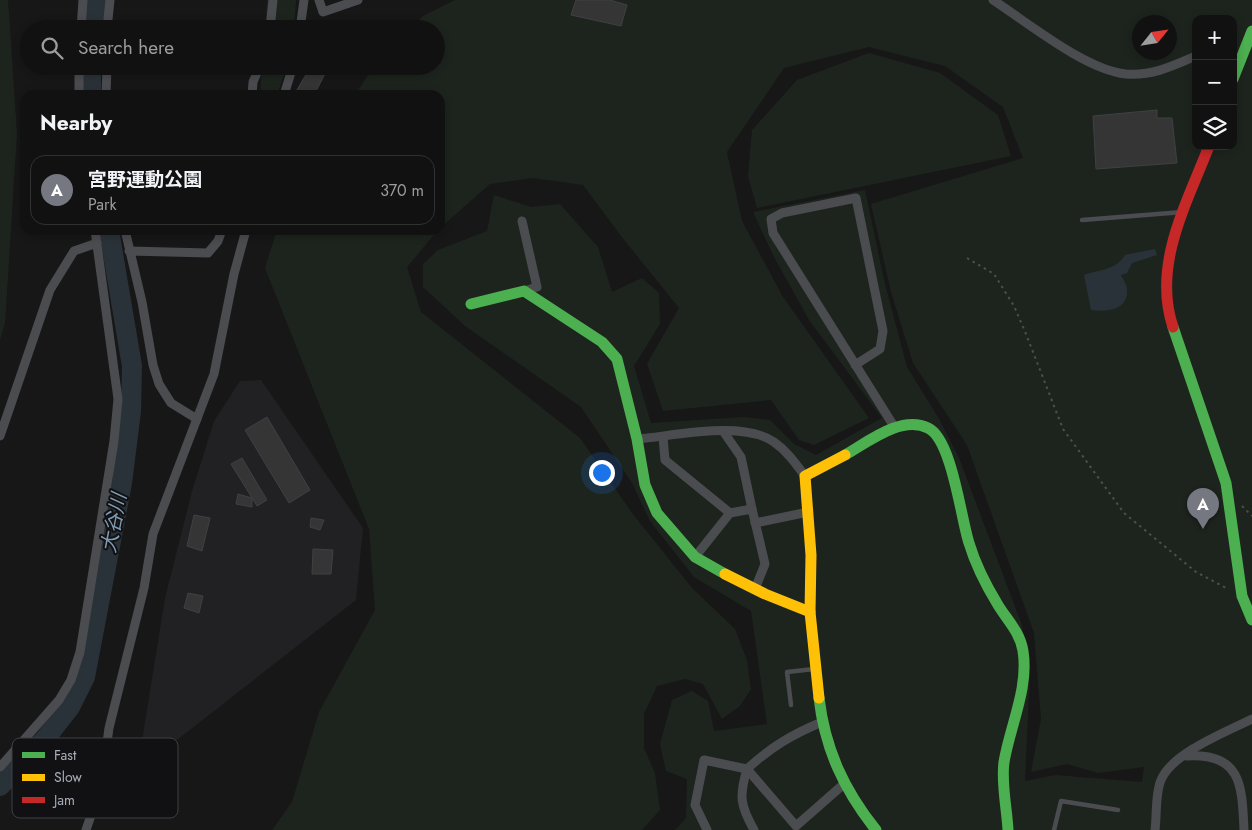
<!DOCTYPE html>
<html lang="en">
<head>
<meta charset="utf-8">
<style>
	:root { --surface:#111; --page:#1a1a1a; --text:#f1f3f6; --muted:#9c9d9f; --line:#303131; --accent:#757880 }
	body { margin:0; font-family:Jost,"Noto Sans JP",sans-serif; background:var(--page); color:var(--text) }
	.controls { position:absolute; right:15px; top:15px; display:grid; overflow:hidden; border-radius:10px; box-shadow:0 2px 8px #0003 }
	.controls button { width:45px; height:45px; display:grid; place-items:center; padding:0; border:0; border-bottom:1px solid var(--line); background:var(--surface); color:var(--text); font:25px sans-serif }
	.compass { position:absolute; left:1132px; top:15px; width:45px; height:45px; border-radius:50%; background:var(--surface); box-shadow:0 2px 8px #0003; rotate:60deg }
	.you { position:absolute; left:601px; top:472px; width:18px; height:18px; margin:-12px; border:4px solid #fff; border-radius:50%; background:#1a73e8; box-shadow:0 0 0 8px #1a73e833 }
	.badge { display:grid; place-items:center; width:32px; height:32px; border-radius:50%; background:var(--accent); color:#fff; font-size:16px; font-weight:700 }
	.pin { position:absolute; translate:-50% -41px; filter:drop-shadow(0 1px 2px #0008) }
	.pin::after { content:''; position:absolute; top:26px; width:18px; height:15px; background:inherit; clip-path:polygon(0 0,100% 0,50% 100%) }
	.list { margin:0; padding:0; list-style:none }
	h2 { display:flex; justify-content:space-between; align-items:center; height:65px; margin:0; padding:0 20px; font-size:21px }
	h2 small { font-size:16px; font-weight:400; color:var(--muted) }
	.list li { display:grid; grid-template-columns:32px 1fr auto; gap:15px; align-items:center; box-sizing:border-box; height:70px; margin:0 10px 10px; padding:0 10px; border:1px solid var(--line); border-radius:15px }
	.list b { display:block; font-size:19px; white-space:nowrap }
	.list p { margin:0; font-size:16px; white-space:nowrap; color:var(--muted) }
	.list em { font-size:16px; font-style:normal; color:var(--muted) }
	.icon { flex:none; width:28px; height:28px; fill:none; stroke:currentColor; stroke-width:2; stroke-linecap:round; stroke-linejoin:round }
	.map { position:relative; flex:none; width:1252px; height:830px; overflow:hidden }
	.search { position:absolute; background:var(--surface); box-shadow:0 2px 8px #0003; left:20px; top:20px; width:425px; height:55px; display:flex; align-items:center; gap:12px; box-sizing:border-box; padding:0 18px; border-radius:28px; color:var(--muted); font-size:19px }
	.panel { position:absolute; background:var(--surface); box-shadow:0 2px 8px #0003; left:20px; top:90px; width:425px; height:145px; border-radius:15px }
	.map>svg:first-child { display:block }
	.built { fill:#212123 }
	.green { fill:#1d241e; fill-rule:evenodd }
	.water { fill:#2a3239 }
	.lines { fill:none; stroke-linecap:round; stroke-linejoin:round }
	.river { stroke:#2a3239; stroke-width:20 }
	.building { fill:#353536; stroke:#3f4043 }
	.path { stroke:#4d4e52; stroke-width:2; stroke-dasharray:2.5 4; stroke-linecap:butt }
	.lane { stroke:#4b4c50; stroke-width:4.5 }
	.street { stroke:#4b4c50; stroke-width:9 }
	.fast { stroke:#4caf50; stroke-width:11 }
	.slow { stroke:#ffc107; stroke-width:11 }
	.jam { stroke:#c62828; stroke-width:11 }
	.labels { text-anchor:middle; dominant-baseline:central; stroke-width:4; stroke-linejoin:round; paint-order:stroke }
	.water-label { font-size:20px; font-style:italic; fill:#7f9bb3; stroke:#111113 }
	.key { fill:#111113; stroke:#3e4045; stroke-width:1 }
	.key-label { font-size:14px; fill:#a8adb8 }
</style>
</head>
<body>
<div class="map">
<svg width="1252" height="830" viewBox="0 0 1252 830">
	<rect width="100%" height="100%" fill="#171717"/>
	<path class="built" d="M 261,380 L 363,528 L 356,600 L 159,754 L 140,753 L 165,598 L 192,491 L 214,421 L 240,381 Z"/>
	<g class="green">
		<path d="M 0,0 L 8,0 L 17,134 L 5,323 L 0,340 Z"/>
		<path d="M 267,0 L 296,0 L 294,29 L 265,29 Z"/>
		<path d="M 455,0 L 1252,0 L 1252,830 L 675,830 L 686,818 L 687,779 L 666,771 L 660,744 L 672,700 L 692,691 L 708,701 L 714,731 L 767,724 L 751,611 L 694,577 L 650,521 L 632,483 L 581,407 L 465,326 L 423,287 L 423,264 L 438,250 L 487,231 L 494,195 L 531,207 L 560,204 L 598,247 L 612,292 L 642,278 L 659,293 L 660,324 L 634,366 L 651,423 L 743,417 L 770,420 L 794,444 L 816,455 L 882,418 L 809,320 L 773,255 L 753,212 L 865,190 L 884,280 L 907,367 L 938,417 L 959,458 L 1022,625 L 1030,670 L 1025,781 L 1055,775 L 1142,782 L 1144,767 L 1098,773 L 1067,764 L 1031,772 L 1041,719 L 1034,633 L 967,445 L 913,363 L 891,292 L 871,204 L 1023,158 L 1003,107 L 945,66 L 869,47 L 784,68 L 727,152 L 742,221 L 783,297 L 869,418 L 814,445 L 799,440 L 771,400 L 663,411 L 647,364 L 679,308 L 621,236 L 583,185 L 533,178 L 490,184 L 440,228 L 440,95 L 355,95 L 374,66 L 436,66 L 436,29 L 409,29 L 423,16 ZM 1196,19 L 1233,19 L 1233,146 L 1196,146 ZM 1140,22 L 1170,22 L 1170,52 L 1140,52 Z"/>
		<path d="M 869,53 L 940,73 L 998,115 L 1011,156 L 757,208 L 748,176 L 752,130 L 797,80 Z"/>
		<path d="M 262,66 L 287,66 L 277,95 L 260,95 Z"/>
		<path d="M 277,230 L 438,230 L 407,267 L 421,312 L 580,438 L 632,513 L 692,588 L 735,629 L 747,660 L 751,689 L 740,706 L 722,719 L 703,684 L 685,679 L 657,686 L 644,714 L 644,748 L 655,773 L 660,810 L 642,830 L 272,830 L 292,802 L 319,712 L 375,610 L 369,529 L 265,268 Z"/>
	</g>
	<path class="water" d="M 1155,249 L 1157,255 L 1132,263 L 1127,273 L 1121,275 C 1123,280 1127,284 1127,290 C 1128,311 1106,312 1091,310 L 1084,275 C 1101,269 1115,271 1125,255 Z"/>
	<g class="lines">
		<g class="river">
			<path d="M 94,29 L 96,0"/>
			<path d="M 91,95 L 91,66"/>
			<path d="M 0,786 L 45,739 L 70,707 L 85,677 L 122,483 L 131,411 L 132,366 L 109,230"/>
		</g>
	</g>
	<g class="building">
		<path d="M 576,0 L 610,0 L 627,5 L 621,26 L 571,15 Z"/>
		<path d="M 311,66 L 329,66 L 314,95 L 294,95 Z"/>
		<path d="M 1157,110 L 1157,118 L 1172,118 L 1177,163 L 1096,169 L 1093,116 Z"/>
		<path d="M 267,417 L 310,490 L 289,503 L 245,430 Z"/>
		<path d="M 242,458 L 267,500 L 257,506 L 231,464 Z"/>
		<path d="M 238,494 L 252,498 L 252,507 L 236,504 Z"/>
		<path d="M 194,515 L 210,518 L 202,551 L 187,546 Z"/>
		<path d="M 311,518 L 324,520 L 320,530 L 310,527 Z"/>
		<path d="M 313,549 L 333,550 L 331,574 L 312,574 Z"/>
		<path d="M 188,593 L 203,596 L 199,613 L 184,608 Z"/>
	</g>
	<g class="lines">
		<g class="path">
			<path d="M 967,258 L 994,274 L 1014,306 L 1026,334 L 1063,429 L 1124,513 L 1196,572 L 1228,589"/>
			<path d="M 1242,506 L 1252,516"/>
		</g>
		<g class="lane">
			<path d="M 1082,220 L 1183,212"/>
			<path d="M 791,705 L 787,672 L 814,669"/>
			<path d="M 1054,830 L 1061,801 L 1118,810"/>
		</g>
		<g class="street">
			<path d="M 319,0 L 323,12 L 358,0"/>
			<path d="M 993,0 C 1028,23 1086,70 1126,74 C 1152,76 1173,66 1196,56"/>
			<path d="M 81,29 L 83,0"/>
			<path d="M 107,29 L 110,0"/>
			<path d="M 270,29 L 273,0"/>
			<path d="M 300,29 L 304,0"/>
			<path d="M 79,66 L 79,95"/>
			<path d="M 106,95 L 107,66"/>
			<path d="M 252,95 L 253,82 L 260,66"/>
			<path d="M 284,95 L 293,66"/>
			<path d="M 522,221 L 537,287 L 524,291"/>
			<path d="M 125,230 L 142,302 L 153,365 L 159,384 L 171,403 L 197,419"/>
			<path d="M 129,251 L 208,253 L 218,241 L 222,230"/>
			<path d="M 855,365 L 880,349 L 883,331 L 856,198 L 782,213 L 771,219 L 773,233 L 895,428"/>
			<path d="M 723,431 L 741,457 L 752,509"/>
			<path d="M 0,436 L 50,290 L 74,251 L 97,243"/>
			<path d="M 663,437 L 665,460 L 730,513 L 752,509 L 765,564 L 755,589"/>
			<path d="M 637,439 C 674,436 742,420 774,442 C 787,451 796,464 805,476"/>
			<path d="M 755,523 L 808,512"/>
			<path d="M 695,557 L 730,513"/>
			<path d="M 822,722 C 791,735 771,747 747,769 L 796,826 L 845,783"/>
			<path d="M 1186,756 C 1242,752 1242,786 1244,830"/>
			<path d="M 0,767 L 59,700 L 71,680 L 80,652 L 114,441 L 118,399 L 95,230"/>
			<path d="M 86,830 L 101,786 L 109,728 L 144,588 L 153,534 L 214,374 L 234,274 L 246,230"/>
			<path d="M 707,830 L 695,805 L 704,760 L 747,769 C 739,796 740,805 754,830"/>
			<path d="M 1155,830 C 1157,815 1155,794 1161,780 C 1172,753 1226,732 1252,719"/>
		</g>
		<g class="fast">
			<path d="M 1233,79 L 1252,31"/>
			<path d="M 471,304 L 524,291 L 602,342 L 617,359 L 637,439 L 645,485 L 657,513 L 695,557 L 725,574"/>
			<path d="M 1173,327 L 1226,483 L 1242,596 L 1252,620"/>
			<path d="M 845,455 C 868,442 901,415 928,428 C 952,439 961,519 969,543 C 975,563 987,587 998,605 C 1007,620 1020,632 1023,651 C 1029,688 1010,726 1004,762 C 1001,783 1007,809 1008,830"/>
			<path d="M 819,698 C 825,749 844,790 876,830"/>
		</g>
		<g class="slow">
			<path d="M 725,574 L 765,594 L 810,612 L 819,698"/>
			<path d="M 810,612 L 811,555 L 805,476 L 845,455"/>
		</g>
		<path class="jam" d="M 1173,327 C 1152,265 1187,203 1209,146"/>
	</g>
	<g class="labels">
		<g class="water-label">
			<text transform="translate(114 523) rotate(-79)">大谷川</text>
		</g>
	</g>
	<rect x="12" y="738" width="166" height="80" rx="8" class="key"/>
	<rect x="22" y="752" width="23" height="6" fill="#4caf50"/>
	<rect x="22" y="774" width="23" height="7" fill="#ffc107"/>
	<rect x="22" y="797" width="23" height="6" fill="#c62828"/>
	<g class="key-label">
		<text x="54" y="760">Fast</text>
		<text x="54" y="782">Slow</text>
		<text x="54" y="805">Jam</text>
	</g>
</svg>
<div class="controls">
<button>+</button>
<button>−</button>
<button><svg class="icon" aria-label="layers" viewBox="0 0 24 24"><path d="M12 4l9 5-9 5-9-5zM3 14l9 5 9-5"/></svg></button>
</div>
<svg class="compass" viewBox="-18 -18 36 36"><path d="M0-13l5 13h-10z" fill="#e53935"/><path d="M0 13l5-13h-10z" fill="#9c9d9f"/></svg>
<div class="you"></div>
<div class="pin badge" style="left:1203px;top:529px">A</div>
<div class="search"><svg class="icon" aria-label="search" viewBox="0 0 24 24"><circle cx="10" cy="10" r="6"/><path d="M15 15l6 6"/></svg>Search here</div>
<section class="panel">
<h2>Nearby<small></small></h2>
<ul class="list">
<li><span class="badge">A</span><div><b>宮野運動公園</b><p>Park</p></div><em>370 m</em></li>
</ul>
</section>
</div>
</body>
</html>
